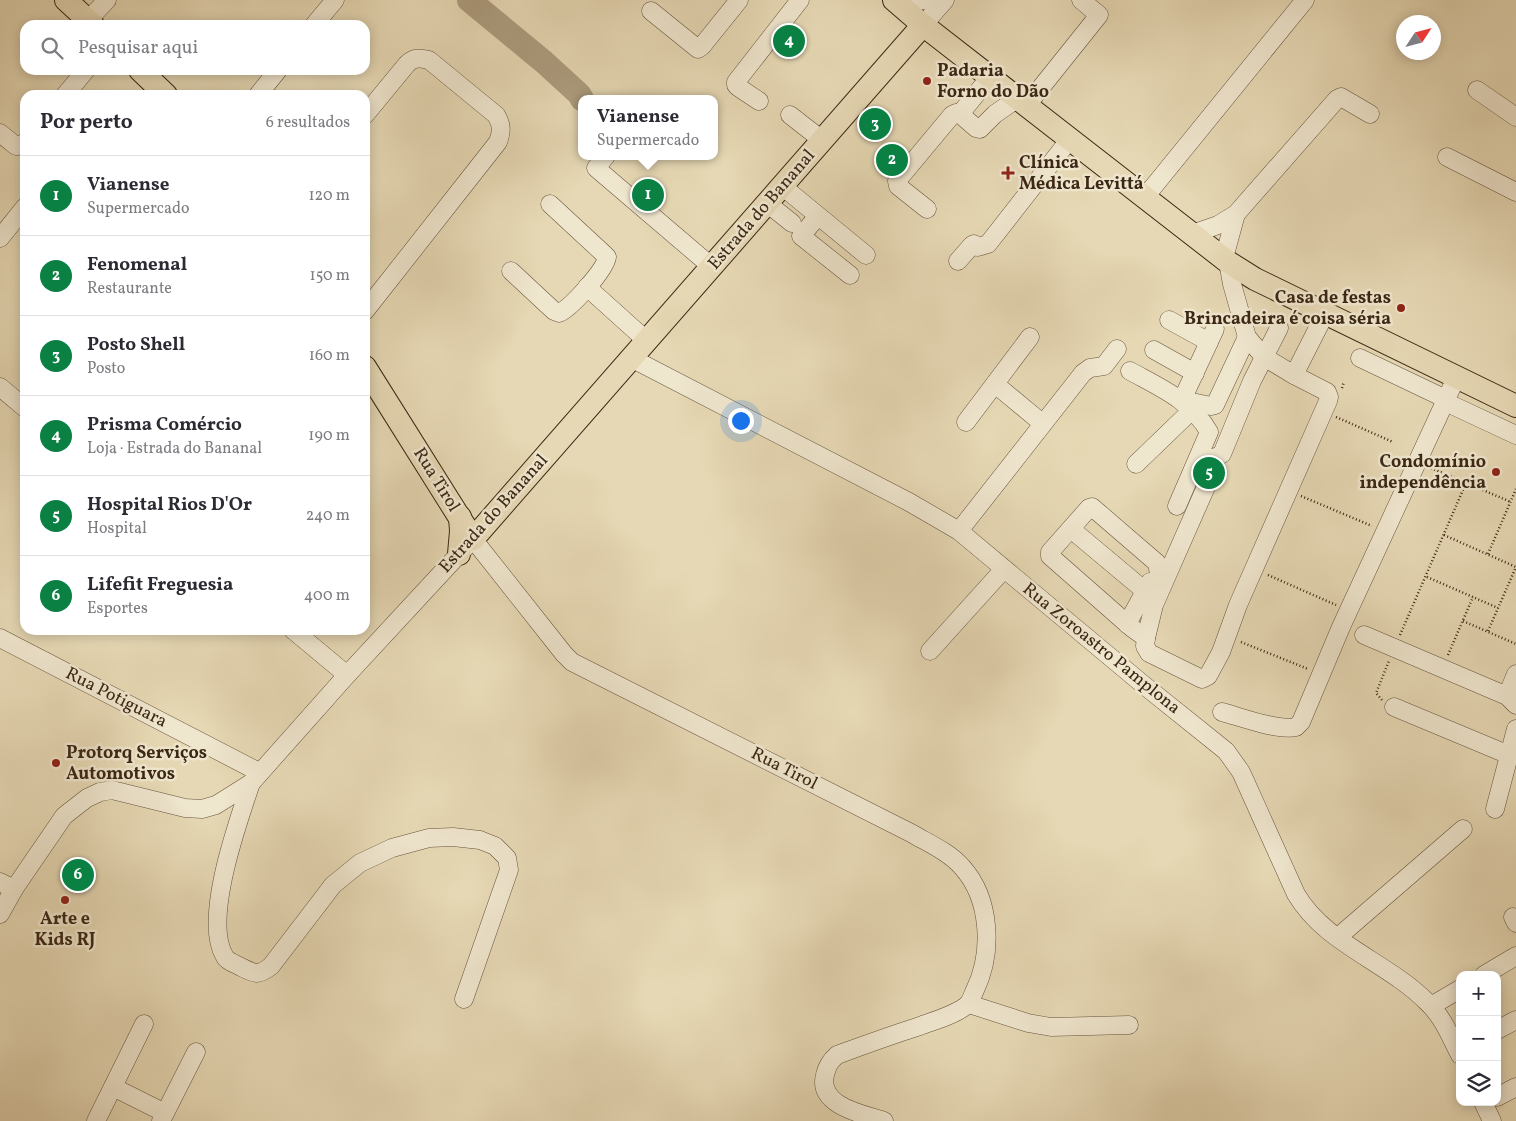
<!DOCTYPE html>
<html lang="pt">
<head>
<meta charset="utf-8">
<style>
	:root { --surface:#fff; --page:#f2f2f3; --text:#2b2b33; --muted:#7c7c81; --line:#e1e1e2; --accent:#0b8043 }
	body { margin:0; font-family:Vollkorn,serif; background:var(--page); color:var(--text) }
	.controls { position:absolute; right:15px; bottom:15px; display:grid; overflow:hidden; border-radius:10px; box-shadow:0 2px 12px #0003 }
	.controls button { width:45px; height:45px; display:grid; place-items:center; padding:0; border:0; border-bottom:1px solid var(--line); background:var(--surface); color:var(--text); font:25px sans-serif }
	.compass { position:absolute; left:1396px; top:15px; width:45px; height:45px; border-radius:50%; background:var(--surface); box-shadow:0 2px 12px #0003; rotate:54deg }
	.you { position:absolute; left:740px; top:420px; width:18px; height:18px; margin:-12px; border:4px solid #fff; border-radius:50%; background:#1a73e8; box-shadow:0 0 0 8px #1a73e833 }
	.badge { display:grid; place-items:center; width:32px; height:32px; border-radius:50%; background:var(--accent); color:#fff; font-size:16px; font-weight:700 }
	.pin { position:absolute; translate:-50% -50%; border:2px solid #fff; box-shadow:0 1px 5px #0006 }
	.popup { position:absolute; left:578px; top:95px; width:140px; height:65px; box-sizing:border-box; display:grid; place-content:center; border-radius:10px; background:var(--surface); filter:drop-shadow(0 1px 4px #0005); font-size:16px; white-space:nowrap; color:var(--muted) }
	.popup b { font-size:19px; color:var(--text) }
	.popup::after { content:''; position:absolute; left:50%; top:100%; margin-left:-10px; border:10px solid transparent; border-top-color:var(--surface) }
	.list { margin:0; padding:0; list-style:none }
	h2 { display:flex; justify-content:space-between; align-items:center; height:65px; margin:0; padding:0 20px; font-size:21px }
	h2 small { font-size:16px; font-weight:400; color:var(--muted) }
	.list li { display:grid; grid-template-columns:32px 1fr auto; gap:15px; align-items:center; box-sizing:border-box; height:80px; padding:0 20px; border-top:1px solid var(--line) }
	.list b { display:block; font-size:19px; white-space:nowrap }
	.list p { margin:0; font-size:16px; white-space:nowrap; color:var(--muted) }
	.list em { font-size:16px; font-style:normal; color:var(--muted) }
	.icon { flex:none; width:28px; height:28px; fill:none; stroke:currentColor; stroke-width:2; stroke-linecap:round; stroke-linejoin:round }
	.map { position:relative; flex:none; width:1516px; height:1121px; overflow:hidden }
	.search { position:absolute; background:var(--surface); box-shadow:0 2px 12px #0003; left:20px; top:20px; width:350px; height:55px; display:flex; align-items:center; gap:12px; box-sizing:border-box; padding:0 18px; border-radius:15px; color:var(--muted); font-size:19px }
	.panel { position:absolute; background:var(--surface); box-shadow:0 2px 12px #0003; left:20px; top:90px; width:350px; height:545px; border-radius:15px }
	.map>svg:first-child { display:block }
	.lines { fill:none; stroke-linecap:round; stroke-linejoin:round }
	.river { stroke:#ac9c7e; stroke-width:24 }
	.minor-casing { stroke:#66533d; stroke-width:19 }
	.major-casing { stroke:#3b2715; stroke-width:24 }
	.path { stroke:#3b2715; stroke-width:2.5; stroke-dasharray:1 2.5; stroke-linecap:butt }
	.minor { stroke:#efe6ce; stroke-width:18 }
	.major { stroke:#e6d8b4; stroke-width:22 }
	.poi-dot { fill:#8f2418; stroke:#efe6ce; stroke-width:2 }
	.labels { text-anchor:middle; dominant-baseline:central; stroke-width:5; stroke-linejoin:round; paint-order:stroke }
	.poi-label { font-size:18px; font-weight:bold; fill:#3b2715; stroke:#efe6ce; text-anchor:start }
	.street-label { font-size:18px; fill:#3b2715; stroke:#efe6ce }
</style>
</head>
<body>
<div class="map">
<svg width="1516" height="1121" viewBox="0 0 1516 1121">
	<rect width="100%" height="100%" fill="#e6d8b4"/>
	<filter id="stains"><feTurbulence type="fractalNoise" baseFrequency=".004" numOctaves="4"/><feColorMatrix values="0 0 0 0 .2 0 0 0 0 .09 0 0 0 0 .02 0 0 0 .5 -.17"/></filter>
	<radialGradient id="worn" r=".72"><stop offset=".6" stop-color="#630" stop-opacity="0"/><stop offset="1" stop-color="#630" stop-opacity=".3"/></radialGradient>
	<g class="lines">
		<path class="river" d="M 469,0 L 544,62 L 579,94 L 582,99"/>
		<g class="minor-casing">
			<g id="minor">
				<path d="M 896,2 L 906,3 L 924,0"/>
				<path d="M 651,11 L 698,49 L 702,46 L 739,0"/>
				<path d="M 88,20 L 107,0"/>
				<path d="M 314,25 L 335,0"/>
				<path d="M 923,25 L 945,0"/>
				<path d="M 1477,90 L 1516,117"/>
				<path d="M 65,95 L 86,70"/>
				<path d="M 258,95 L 278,70"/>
				<path d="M 759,101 L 738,87 L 736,85 L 736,82 L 800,0"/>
				<path d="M 1027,105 L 1099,15 L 1081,0"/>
				<path d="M 960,114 L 990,77"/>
				<path d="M 365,115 L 407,64 C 414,57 419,58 429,60 L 496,115 C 502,125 502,131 498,142 L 365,311"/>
				<path d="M 790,115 L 822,140"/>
				<path d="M 0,133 L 16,146 L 23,145 L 25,142"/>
				<path d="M 606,156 L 596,168 L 712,267"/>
				<path d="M 1447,157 L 1516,192"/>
				<path d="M 782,186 L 866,255"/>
				<path d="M 1145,197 L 1305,0"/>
				<path d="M 767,203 L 792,223"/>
				<path d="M 927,209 L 898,186 L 897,181 L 952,115 L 956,113 L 960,114 L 976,128 L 980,129 L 995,114 L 1018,98"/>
				<path d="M 818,216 L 801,236 L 850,275"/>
				<path d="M 1192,234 L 1218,225 L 1236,214 L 1337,99 L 1341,97 L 1370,114"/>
				<path d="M 0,238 L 25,207"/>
				<path d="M 1224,258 L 1236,214"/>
				<path d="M 958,261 L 972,245 L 974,244 L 978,247 L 988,244 L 1070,139"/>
				<path d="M 1228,262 L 1232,284 L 1247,337 L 1264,357 L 1294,375 L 1325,314"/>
				<path d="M 511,271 L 554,311 L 559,313 C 571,308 605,270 607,257 L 604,254 L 550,204"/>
				<path d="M 587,287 L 647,341"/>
				<path d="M 1169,320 L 1209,342"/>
				<path d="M 1215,329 L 1182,400 L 1211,406 L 1215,405 L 1247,337"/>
				<path d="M 1154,350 L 1195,373"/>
				<path d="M 631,358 L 909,502 L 959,531 L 1145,686 L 1226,751 L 1241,772 L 1296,894 C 1325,944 1388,962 1428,1003 C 1443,1017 1451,1038 1460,1055"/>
				<path d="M 1360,358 L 1446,399"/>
				<path d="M 1130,371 C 1159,387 1192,401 1209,432 L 1177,506"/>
				<path d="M 995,384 L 1042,423"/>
				<path d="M 0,387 L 25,408"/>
				<path d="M 1454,406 L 1516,435"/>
				<path d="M 966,422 L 1030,337"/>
				<path d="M 1201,454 L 1212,459 L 1222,454 L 1252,381 L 1279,328"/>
				<path d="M 1212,459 L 1213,471 L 1154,605 L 1146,638 L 1145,646 L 1149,653 L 1202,679 L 1208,676 L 1221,652 L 1238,605 L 1328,401 L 1329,397 L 1327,392 L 1294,375"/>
				<path d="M 1136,464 L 1192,410"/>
				<path d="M 1071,529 L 1145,591"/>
				<path d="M 959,531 L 1083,373 L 1090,368 L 1104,366 L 1117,349"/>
				<path d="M 1127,624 L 1150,582"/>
				<path d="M 293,630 L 347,675"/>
				<path d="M 1364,635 L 1507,696 L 1516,705"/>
				<path d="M 0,638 L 259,772"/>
				<path d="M 1146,638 L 1132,628 L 1050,556 L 1050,552 L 1089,508 L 1092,507 L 1157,563 L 1159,574 L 1154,586"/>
				<path d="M 930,651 L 1004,569"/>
				<path d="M 1507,696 L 1516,674"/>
				<path d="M 1394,707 L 1509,755"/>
				<path d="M 1222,712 C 1241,717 1277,731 1296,727 L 1301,722 L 1341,627 L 1456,378"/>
				<path d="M 251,783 C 238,822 202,921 225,957 C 228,962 236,964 241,967 C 255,974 258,976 271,966 L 333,885 L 360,863 L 392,848 L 429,838 L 453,837 L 480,840 L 495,846 L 507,858 L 509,870 L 464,999"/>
				<path d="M 1495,809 L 1516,729"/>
				<path d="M 0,882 L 14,889"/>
				<path d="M 0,914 L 14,889 L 64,816 L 87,798 L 100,792 L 112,790 L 185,808 L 202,809 L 216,805 L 251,783 L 347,675 L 473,539 L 564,654 L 572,662 L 911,833 C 928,843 949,852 962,867 C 991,899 993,953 975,990 C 973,994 971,1001 968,1004 C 958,1014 933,1021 920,1026 C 892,1035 864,1045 837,1055 C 830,1061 827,1066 825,1075 C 817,1106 863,1114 884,1121"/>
				<path d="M 1513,917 L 1516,923"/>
				<path d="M 1338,937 L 1463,829"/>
				<path d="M 1484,975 L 1516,956"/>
				<path d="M 969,1004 L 1028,1023 L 1051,1027 L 1129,1025"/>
				<path d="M 1431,1006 L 1460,989"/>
				<path d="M 1497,1030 L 1516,1020"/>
				<path d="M 113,1087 L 165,1113"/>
				<path d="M 1497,1097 L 1516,1087"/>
				<path d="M 1483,1102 L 1492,1121"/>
				<path d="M 96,1121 L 144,1024"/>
				<path d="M 161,1121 L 196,1052"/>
			</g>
		</g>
		<g class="major-casing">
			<g id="major">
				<path d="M 66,0 L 93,25"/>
				<path d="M 894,0 L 923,25 L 1192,234 L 1228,262 L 1255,279 L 1516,406"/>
				<path d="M 140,70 L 166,95"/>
				<path d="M 365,367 L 473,539 L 923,25"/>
				<path d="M 459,554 L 461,531 L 460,517"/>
			</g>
		</g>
		<g class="path">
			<path d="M 1342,388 L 1344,382"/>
			<path d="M 1336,417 L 1393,442"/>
			<path d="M 1431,468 L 1511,502"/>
			<path d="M 1301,496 L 1372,526"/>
			<path d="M 1444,535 L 1516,567"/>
			<path d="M 1488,554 L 1516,489"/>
			<path d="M 1268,575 L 1336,605"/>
			<path d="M 1427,577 L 1498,608"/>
			<path d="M 1463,621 L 1516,644"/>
			<path d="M 1488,631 L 1516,567"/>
			<path d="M 1400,635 L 1466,483"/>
			<path d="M 1241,642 L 1308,669"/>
			<path d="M 1448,655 L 1473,597"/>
			<path d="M 1382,700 L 1376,693 L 1389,661"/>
		</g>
		<use href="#minor" class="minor"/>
		<use href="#major" class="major"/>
	</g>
	<g class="poi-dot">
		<circle cx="927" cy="81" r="5"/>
		<path d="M1005.5 165.5h5v5h5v5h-5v5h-5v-5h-5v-5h5z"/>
		<circle cx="1401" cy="308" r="5"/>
		<circle cx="1496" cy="472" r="5"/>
		<circle cx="56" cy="763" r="5"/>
		<circle cx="65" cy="900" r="5"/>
	</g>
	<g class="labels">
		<g class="poi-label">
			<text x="937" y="71">Padaria<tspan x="937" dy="21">Forno do Dão</tspan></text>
			<text x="1019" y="163">Clínica<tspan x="1019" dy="21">Médica Levittá</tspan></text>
			<text x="1391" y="298" text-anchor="end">Casa de festas<tspan x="1391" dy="21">Brincadeira é coisa séria</tspan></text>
			<text x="1486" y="462" text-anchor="end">Condomínio<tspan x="1486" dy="21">independência</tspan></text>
			<text x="66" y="753">Protorq Serviços<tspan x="66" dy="21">Automotivos</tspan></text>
			<text x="65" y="919" text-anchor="middle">Arte e<tspan x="65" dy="21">Kids RJ</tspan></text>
		</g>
		<g class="street-label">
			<text transform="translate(762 210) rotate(-49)">Estrada do Bananal</text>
			<text transform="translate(436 480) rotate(58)">Rua Tirol</text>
			<text transform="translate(494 514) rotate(-48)">Estrada do Bananal</text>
			<text transform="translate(1101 649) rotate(39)">Rua Zoroastro Pamplona</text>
			<text transform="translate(116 698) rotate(27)">Rua Potiguara</text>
			<text transform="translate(784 769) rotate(27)">Rua Tirol</text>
		</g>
	</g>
	<rect width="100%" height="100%" filter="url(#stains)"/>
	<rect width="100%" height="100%" fill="url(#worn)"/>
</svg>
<div class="controls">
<button>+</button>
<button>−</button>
<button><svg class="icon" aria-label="layers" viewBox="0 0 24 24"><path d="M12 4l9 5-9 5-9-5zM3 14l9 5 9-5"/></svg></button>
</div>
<svg class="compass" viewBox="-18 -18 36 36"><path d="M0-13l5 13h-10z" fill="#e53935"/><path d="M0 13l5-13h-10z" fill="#7c7c81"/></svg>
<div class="you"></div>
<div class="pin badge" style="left:648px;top:195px">1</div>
<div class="popup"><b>Vianense</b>Supermercado</div>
<div class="pin badge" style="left:892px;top:160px">2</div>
<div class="pin badge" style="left:875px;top:124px">3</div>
<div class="pin badge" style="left:789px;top:41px">4</div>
<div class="pin badge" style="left:1209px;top:473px">5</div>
<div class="pin badge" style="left:78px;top:875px">6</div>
<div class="search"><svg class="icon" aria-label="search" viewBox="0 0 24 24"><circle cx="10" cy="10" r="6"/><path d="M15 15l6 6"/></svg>Pesquisar aqui</div>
<section class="panel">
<h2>Por perto<small>6 resultados</small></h2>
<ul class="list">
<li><span class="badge">1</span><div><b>Vianense</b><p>Supermercado</p></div><em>120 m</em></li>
<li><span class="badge">2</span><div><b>Fenomenal</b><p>Restaurante</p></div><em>150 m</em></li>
<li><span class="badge">3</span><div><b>Posto Shell</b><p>Posto</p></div><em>160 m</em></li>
<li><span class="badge">4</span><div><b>Prisma Comércio</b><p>Loja · Estrada do Bananal</p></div><em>190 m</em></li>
<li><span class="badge">5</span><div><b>Hospital Rios D'Or</b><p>Hospital</p></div><em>240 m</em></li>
<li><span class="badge">6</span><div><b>Lifefit Freguesia</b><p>Esportes</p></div><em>400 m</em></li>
</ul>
</section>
</div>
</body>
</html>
